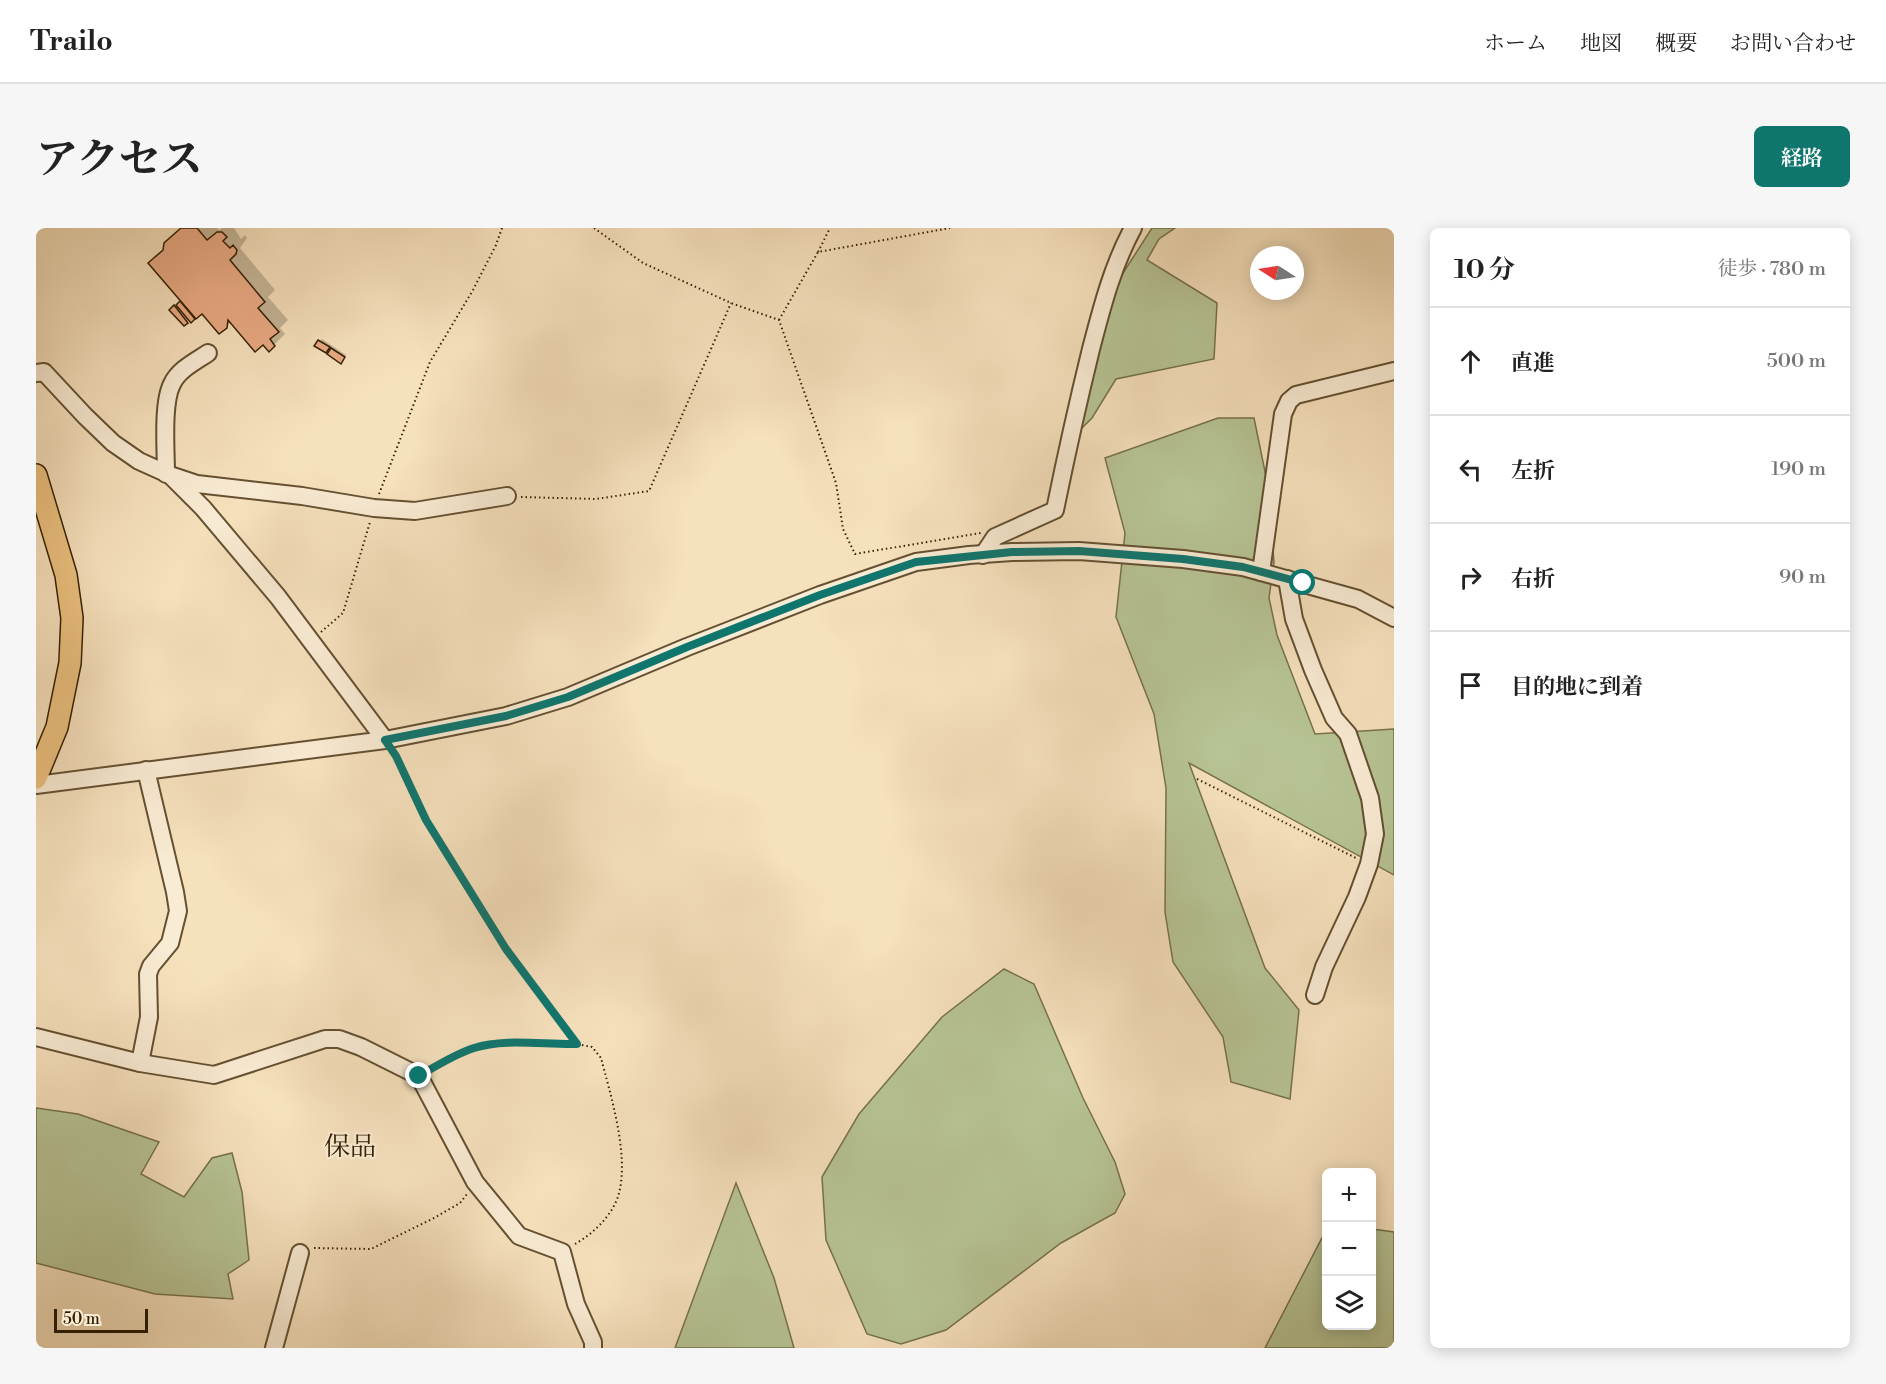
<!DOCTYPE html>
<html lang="ja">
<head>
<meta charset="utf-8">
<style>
	:root { --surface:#fff; --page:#f6f6f6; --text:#222; --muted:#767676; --line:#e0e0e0; --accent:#0f766e }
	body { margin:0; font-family:"Libre Bodoni","Noto Serif JP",serif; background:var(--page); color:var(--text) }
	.controls { position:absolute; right:18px; bottom:18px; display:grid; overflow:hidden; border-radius:9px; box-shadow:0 3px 15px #0003 }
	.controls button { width:54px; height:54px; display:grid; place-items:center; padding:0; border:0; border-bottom:2px solid var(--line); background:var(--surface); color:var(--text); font:30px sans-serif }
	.compass { position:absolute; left:1214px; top:18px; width:54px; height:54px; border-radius:50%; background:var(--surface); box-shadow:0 3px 15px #0003; rotate:282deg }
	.scale { position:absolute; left:18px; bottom:15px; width:94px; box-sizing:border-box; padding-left:6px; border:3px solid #352002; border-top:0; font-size:16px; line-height:21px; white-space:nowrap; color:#352002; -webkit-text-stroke:4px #f9ecd4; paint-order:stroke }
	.stop { position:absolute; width:18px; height:18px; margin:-14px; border:4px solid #0f766e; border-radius:50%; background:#fff }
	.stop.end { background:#0f766e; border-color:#fff; box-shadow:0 2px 6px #0008 }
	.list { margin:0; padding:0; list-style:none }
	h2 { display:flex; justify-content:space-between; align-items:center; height:78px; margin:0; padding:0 24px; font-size:26px }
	h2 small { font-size:20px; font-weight:400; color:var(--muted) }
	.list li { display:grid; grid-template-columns:39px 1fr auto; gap:18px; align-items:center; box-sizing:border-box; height:108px; padding:0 24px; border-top:2px solid var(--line) }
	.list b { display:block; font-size:22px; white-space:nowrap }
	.list em { font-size:20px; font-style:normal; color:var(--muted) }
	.icon { flex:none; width:33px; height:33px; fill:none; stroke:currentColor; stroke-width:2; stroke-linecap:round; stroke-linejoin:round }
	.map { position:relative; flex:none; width:1358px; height:1120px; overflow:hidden; border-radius:9px }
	header { display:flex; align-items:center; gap:36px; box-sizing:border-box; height:84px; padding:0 30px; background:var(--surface); border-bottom:2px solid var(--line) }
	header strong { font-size:28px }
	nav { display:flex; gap:33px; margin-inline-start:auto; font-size:21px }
	.intro { display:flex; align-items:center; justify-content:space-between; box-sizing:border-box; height:144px; padding:0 36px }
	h1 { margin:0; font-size:42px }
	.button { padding:15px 27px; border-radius:9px; background:var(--accent); color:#fff; font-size:21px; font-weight:700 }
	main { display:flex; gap:36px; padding:0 36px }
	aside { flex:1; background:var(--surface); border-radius:9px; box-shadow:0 3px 15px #0003 }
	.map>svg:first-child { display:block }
	.green { fill:#b7c495; stroke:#76724c; stroke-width:1.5 }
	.shadow { fill:#0003 }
	.building { fill:#e9aa84; stroke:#352002; stroke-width:1.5 }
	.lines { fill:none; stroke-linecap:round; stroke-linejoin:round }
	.minor-casing { stroke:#655031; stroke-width:20 }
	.major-casing { stroke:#352002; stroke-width:24 }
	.path { stroke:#352002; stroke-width:2; stroke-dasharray:1.5 3; stroke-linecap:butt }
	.minor { stroke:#f9ecd4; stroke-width:16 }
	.major { stroke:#ebc07e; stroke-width:21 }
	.route { stroke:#0f766e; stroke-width:8 }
	.labels { text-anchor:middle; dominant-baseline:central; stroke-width:4.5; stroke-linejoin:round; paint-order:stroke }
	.quarter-label { font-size:26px; fill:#352002; stroke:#f9ecd4 }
</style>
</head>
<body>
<header>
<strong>Trailo</strong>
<nav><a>ホーム</a><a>地図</a><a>概要</a><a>お問い合わせ</a></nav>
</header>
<div class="intro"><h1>アクセス</h1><a class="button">経路</a></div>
<main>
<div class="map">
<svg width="1358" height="1120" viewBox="0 0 1358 1120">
	<rect width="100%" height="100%" fill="#f6e1bd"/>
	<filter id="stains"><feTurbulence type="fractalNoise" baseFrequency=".00333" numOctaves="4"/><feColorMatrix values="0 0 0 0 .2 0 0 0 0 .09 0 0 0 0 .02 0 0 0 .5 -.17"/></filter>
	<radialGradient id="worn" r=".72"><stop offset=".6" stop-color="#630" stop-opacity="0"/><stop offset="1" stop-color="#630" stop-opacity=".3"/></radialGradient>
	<g class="green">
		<path d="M 1116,0 L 1139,0 L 1123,11 L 1111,32 L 1181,75 L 1178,131 L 1080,151 L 1056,190 L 1045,201 L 1056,145 L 1080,56 Z"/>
		<path d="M 1182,190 L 1218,190 L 1231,253 L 1238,334 L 1233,370 L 1241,407 L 1279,506 L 1358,501 L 1358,647 L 1153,535 L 1229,740 L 1263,782 L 1254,871 L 1195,854 L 1187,809 L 1137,734 L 1129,684 L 1130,560 L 1118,486 L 1080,389 L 1089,305 L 1069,230 Z"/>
		<path d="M 968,741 L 998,756 L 1047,870 L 1079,934 L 1089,966 L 1079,985 L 1025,1015 L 910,1102 L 865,1116 L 831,1106 L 790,1012 L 786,949 L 823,886 L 906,789 Z"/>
		<path d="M 0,880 L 42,886 L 123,914 L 105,946 L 148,969 L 176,930 L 196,925 L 206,964 L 213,1032 L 192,1046 L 197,1071 L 119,1066 L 0,1035 Z"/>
		<path d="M 700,955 L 738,1050 L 758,1120 L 639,1120 Z"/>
		<path d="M 1336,1001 L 1358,1004 L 1358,1120 L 1229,1120 L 1290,1002 L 1290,1098 L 1336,1098 Z"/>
	</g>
	<g class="shadow">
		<path d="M 145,0 L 181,0 L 183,2 L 186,0 L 198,0 L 205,11 L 209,7 L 211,10 L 204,20 L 239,62 L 232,69 L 252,92 L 244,100 L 249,106 L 233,122 L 195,94 L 190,99 L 166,84 L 155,93 L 154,91 L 148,96 L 135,82 L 146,73 L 129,21 Z"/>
		<path d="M 286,111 L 310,127 L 304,134 L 280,118 Z"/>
	</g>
	<g class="building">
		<path d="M 145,0 L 161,0 L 171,12 L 181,4 L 186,4 L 191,9 L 187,13 L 194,20 L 197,17 L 201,22 L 200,26 L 194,32 L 229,74 L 222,80 L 243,104 L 234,111 L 239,118 L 233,124 L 227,117 L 219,124 L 192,92 L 191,100 L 183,106 L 166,86 L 160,91 L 112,35 L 127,22 L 128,15 Z"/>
		<path d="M 144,73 L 159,91 L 155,95 L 140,77 Z"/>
		<path d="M 138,77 L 152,95 L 148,98 L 133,82 Z"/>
		<path d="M 282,112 L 294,119 L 290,125 L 278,118 Z"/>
		<path d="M 295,120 L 309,129 L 305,136 L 291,126 Z"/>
	</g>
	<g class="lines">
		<g class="minor-casing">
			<g id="minor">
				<path d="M 0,145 L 8,144 L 49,188 L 77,215 L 103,233 L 134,247 L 167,280 L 242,369 L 349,512"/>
				<path d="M 130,246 C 130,223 126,175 136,156 C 142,142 160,133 172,125"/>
				<path d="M 137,248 L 161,256 L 266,268 L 338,280 L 379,283 L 471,268"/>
				<path d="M 947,327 L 959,309 L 1019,282 C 1030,228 1042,174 1055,121 C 1066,79 1076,39 1097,0"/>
				<path d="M 1225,344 L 1247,186 L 1253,173 L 1260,167 L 1358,143"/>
				<path d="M 1251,351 L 1258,391 L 1277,442 L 1298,490 L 1312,506 L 1334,570 L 1339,606 L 1333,636 L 1321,669 L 1288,739 L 1279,767"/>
				<path d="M 0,557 L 349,512 L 470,488 L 532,469 L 651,419 L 784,367 L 880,334 L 933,327 L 976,324 L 1043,323 L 1147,331 L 1207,339 L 1322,371 L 1358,390"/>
				<path d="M 0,809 L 104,835 L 113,789 L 112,746 L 115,738 L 134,715 L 142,683 L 139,664 L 110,542"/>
				<path d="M 104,835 L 178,847 L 289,811 L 303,811 L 325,819 L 383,848 L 439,954 L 483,1008 L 526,1024 L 540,1076 L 557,1114 L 557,1120"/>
				<path d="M 238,1120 L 264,1025"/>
			</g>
		</g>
		<g class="major-casing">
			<path id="major" d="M 0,247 L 30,347 L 36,390 L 34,435 L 21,499 L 0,550"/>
		</g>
		<g class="path">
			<path d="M 558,0 L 607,35 L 695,75 L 743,92 L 800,255 L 807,301 L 819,326 L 945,305"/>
			<path d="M 782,24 L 794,0"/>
			<path d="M 743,92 L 782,24 L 914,0"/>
			<path d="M 343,266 L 394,134 L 437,62 L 460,17 L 466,0"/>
			<path d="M 485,269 L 560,271 L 613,263 L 695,75"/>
			<path d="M 285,404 L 307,385 L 334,294"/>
			<path d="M 357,524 L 390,592 L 470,721 L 541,816 L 511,817 L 476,814 L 438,820 L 394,841"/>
			<path d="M 1161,551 L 1320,630"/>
			<path d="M 539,1016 C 557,1006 578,986 583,965 C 593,927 575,868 565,830 L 556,819 L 541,816"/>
			<path d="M 278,1020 L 335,1021 L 398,990 L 424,975 L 431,966"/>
		</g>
		<use href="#minor" class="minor"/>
		<use href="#major" class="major"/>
	</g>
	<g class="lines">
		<path class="route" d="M 383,848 C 400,838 419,826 438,820 C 469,810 508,817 541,816 L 470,721 L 390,592 L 360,528 L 349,512 L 470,488 L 532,469 L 651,419 L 784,367 L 880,334 L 976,324 L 1043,323 L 1147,331 L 1207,339 L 1267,355"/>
	</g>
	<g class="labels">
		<g class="quarter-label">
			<text x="314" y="919">保品</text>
		</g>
	</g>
	<rect width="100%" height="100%" filter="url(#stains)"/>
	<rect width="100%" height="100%" fill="url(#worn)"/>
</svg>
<div class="controls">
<button>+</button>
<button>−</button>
<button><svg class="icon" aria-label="layers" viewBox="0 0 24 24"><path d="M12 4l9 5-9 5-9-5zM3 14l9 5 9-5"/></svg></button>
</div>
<svg class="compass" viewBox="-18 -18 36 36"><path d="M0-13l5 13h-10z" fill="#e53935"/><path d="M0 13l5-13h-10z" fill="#767676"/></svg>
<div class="scale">50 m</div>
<div class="stop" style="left:1267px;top:355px"></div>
<div class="stop end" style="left:383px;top:848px"></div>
</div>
<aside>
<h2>10 分<small>徒歩 · 780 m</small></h2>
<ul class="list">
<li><svg class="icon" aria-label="ahead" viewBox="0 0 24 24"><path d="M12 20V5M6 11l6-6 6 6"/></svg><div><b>直進</b></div><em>500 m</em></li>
<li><svg class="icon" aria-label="left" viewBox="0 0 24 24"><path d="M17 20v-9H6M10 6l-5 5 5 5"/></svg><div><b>左折</b></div><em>190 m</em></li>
<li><svg class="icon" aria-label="right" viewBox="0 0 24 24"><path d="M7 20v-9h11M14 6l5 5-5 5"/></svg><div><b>右折</b></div><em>90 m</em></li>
<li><svg class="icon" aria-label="arrive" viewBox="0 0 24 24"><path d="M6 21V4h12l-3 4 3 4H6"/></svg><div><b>目的地に到着</b></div></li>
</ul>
</aside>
</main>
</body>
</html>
